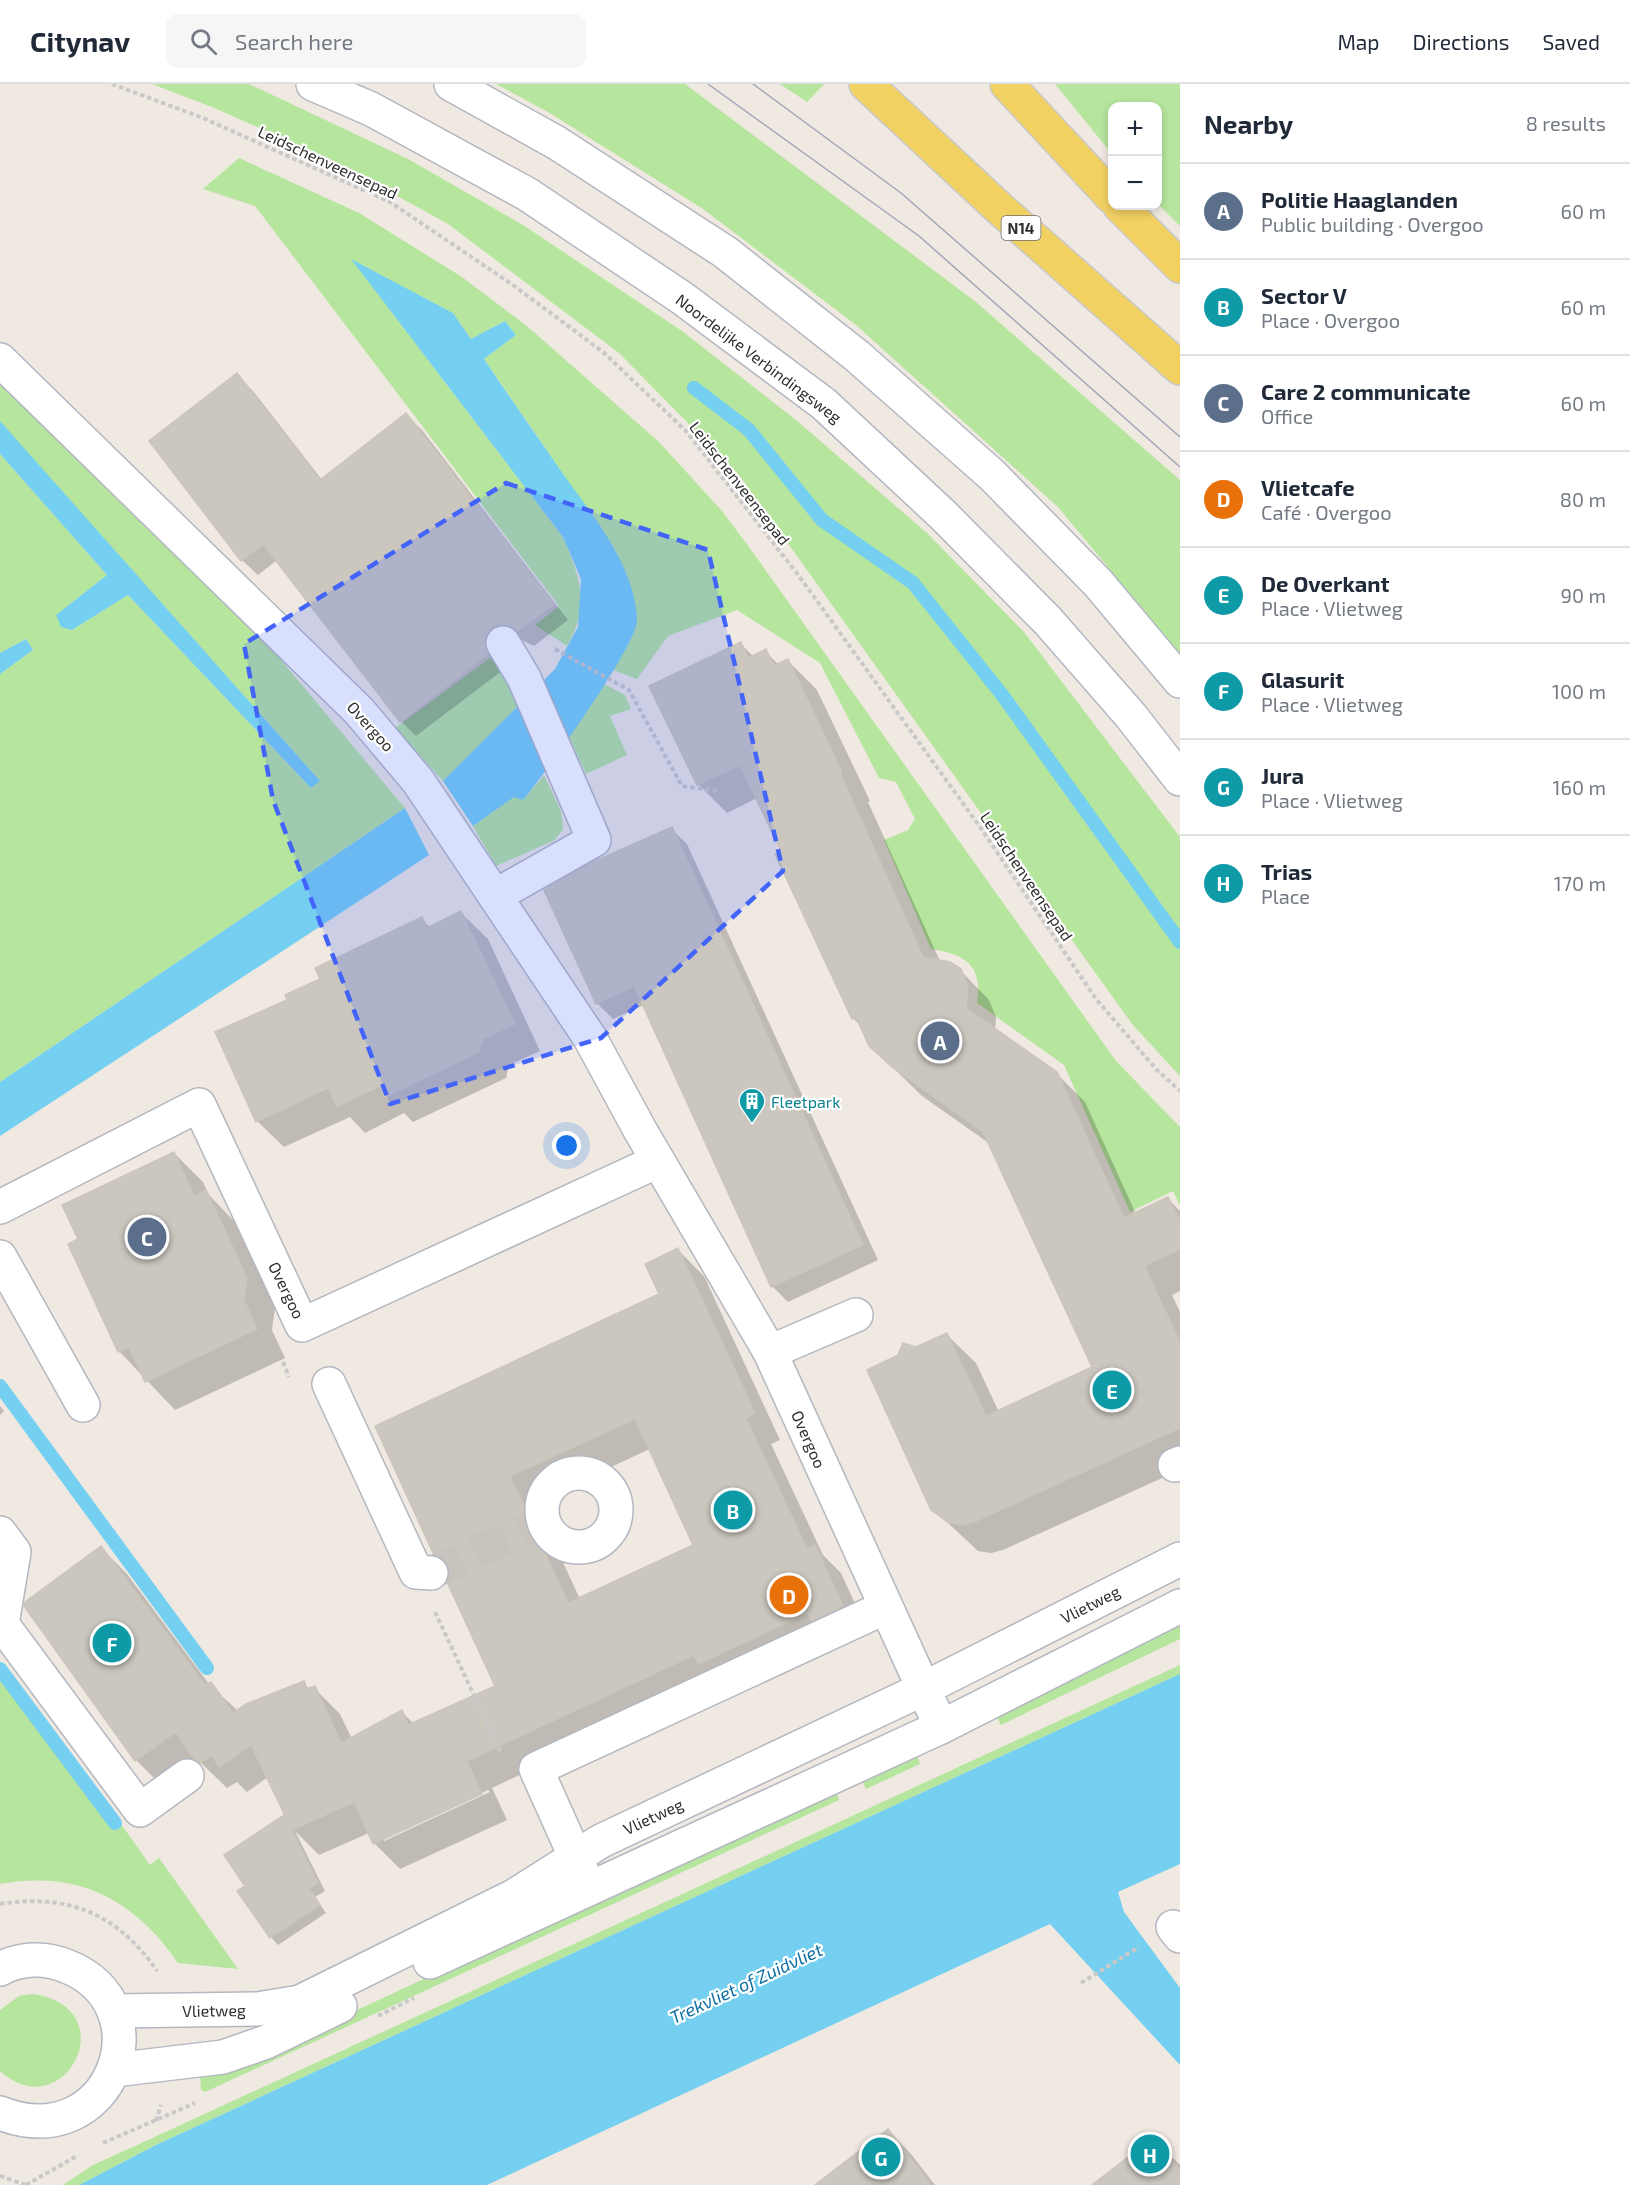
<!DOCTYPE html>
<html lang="en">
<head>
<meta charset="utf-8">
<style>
	:root { --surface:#fff; --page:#f6f6f7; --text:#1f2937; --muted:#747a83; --line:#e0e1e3; --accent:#4264fb }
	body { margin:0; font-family:"Exo 2",sans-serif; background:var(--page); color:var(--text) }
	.controls { position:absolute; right:18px; top:18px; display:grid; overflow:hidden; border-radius:12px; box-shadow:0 3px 9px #0003 }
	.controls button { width:54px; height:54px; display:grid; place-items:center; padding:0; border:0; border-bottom:2px solid var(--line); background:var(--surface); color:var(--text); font:30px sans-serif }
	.you { position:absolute; left:567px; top:1062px; width:21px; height:21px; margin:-15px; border:4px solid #fff; border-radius:50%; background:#1a73e8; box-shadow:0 0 0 9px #1a73e833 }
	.badge { display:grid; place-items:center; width:39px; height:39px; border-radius:50%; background:var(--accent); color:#fff; font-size:20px; font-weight:700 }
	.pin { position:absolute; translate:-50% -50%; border:3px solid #fff; box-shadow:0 2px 6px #0006 }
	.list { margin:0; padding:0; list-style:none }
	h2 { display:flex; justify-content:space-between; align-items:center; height:78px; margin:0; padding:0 24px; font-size:26px }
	h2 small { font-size:20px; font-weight:400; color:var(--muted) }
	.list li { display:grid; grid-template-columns:39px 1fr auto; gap:18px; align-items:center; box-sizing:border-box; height:96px; padding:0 24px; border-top:2px solid var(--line) }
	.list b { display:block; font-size:22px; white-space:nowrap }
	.list p { margin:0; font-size:20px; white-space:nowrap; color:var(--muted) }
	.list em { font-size:20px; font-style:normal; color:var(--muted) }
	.icon { flex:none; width:33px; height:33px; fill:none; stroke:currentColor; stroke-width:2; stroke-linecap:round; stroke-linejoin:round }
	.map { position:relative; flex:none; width:1180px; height:2101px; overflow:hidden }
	header { display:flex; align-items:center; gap:36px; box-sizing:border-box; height:84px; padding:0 30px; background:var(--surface); border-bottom:2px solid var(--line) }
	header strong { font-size:28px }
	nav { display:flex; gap:33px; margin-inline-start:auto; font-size:21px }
	.search { width:420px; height:54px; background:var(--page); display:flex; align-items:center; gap:15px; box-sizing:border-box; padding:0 21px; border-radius:12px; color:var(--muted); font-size:22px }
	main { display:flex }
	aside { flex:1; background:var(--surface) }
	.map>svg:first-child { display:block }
	.green { fill:#b6e59e }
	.water { fill:#75cff0 }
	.shadow { fill:#0003; fill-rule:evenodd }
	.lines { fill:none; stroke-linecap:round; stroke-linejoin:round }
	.stream { stroke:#75cff0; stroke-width:14 }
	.building { fill:#cbc7bf; stroke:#cbc5ba; stroke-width:1.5; fill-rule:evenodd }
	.minor-tunnel { stroke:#c8c4bd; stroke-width:33; stroke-dasharray:33 16; stroke-linecap:butt }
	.minor-casing { stroke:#b4b7c1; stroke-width:36 }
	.major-casing { stroke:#c9c9c9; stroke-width:36 }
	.path { stroke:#c9c9c9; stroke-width:4; stroke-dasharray:4.5 3; stroke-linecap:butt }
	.minor { stroke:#fff; stroke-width:33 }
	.major { stroke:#f2d163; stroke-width:33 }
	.tram { stroke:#a3a6b8; stroke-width:1.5 }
	.marked { fill:#4264fb; fill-opacity:0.2; stroke:#4264fb; stroke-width:4.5; stroke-dasharray:12 8; stroke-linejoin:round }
	.labels { text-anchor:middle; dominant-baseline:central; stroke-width:4.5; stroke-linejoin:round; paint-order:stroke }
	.shield { fill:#fff; stroke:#6d6d6d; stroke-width:1.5 }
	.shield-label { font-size:15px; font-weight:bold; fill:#2e2e2e }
	.street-label { font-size:16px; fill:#2e2e2e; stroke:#fff }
	.culture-label { font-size:16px; fill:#0d838f; stroke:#fff; text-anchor:start }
	.water-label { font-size:18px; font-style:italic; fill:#0d6fa3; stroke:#fff }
</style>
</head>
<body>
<header>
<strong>Citynav</strong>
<div class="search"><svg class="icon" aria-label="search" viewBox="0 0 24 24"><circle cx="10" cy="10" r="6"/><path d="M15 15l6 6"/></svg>Search here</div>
<nav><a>Map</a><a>Directions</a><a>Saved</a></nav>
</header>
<main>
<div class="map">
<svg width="1180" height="2101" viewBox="0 0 1180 2101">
	<rect width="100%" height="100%" fill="#efe9e1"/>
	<g class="green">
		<path d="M 152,0 L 249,0 L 408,75 L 523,141 L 682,247 L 796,336 L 927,449 L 1024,548 L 1180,753 L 1180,992 L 1132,940 L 739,391 L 619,269 L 448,140 L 332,76 L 212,23 Z"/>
		<path d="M 496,0 L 685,0 L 976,218 L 1180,396 L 1180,570 L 1058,423 L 856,241 L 703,125 L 548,28 Z"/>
		<path d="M 780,0 L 824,0 L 807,18 Z"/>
		<path d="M 1055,0 L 1180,0 L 1180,142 L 1158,120 L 1158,22 L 1112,22 L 1112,70 Z"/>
		<path d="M 239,74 L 359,129 L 462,193 L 528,243 L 659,358 L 722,427 L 749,463 L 1116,977 L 1180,1043 L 1180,1122 L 1173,1107 L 1130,1128 L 1064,981 L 977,919 C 983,882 966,870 931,865 L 884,756 L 908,746 L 915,735 L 896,698 L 879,694 L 820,579 L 737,526 L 668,552 L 637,595 L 613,586 L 632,553 L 630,501 L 614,464 L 484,275 L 516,251 L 505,237 L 471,255 L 453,229 L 352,176 L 563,453 C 580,494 591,520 567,562 L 535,541 L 559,522 L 255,122 L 203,105 Z"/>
		<path d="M 0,290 L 260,551 L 405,724 L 0,998 L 0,590 L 33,566 L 26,555 L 0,569 L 0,370 L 107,491 L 56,531 L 72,546 L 128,511 L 310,703 L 320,697 L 0,338 Z"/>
		<path d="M 497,569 L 519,621 L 443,697 L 395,644 Z"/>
		<path d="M 604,600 L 625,611 L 631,625 L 610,632 L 627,671 L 586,690 L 569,653 Z"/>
		<path d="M 544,691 L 561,727 L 563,745 L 555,756 L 496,782 L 473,742 L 514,712 L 523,716 Z"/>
		<path d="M 1180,1541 L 1180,1555 L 1001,1641 L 995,1630 Z"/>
		<path d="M 1180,1581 L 1180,1590 L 158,2060 L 79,2101 L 63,2101 L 93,2081 L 135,2062 Z"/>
		<path d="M 0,1595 L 114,1746 L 121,1740 L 150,1781 L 159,1774 L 238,1885 L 178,1879 C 134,1815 78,1786 0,1800 Z"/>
		<path d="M 916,1668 L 920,1680 L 866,1705 L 860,1693 Z"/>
		<path d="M 835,1704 L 839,1716 L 205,2008 L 201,2006 L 200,1988 L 271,1966 Z"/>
		<path d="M 33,1910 C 127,1924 64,2045 0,1987 L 0,1926 L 19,1912 Z"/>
	</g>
	<g class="water">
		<path d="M 351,175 L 453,229 L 471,255 L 505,237 L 516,251 L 484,275 C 509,312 534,348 559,384 C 590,429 635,479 637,536 C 638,560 543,693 523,716 L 514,713 L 473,742 L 443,697 L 555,585 L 578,543 L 581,495 L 563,453 Z"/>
		<path d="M 0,337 L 320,697 L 311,704 L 128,511 L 72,546 L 61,543 L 56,531 L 107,491 L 0,370 Z"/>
		<path d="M 26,555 L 33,566 L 0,590 L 0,569 Z"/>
		<path d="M 405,724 L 429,771 L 0,1052 L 0,998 Z"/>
		<path d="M 1180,1590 L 1180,1780 L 1118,1808 L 1124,1828 L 1180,1904 L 1180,1981 L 1050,1840 L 487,2101 L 79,2101 L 158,2060 Z"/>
	</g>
	<g class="shadow">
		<path d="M 237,291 L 253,307 L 322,396 L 406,331 L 422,346 L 568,536 L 534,562 L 520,555 L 509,559 L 503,586 L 416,652 L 401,637 L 277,476 L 258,491 L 242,476 Z"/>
		<path d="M 741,560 L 754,573 L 765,567 L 779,581 L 788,577 L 817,606 L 870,717 L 868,718 L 940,877 L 960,886 L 989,916 L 996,933 L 995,946 L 1056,989 L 1085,1018 L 1136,1130 L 1168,1115 L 1180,1127 L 1180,1207 L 1172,1211 L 1180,1228 L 1180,1386 L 1003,1466 L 991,1469 L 978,1467 L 933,1425 L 916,1265 L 947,1251 L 976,1279 L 999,1328 L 1094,1284 L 990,1060 L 922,1012 L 870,961 L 862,943 L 853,934 L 757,714 L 727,729 L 698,700 Z"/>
		<path d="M 671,745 L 687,760 L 878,1176 L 788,1218 L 772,1202 L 644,921 L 613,935 L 597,919 Z"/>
		<path d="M 461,829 L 488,855 L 540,967 L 509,981 L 506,994 L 413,1038 L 404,1029 L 365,1049 L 350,1033 L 284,1063 L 257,1037 L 289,917 L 422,835 L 431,844 Z"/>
		<path d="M 174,1069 L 203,1098 L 209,1111 L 234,1137 L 275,1224 L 272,1246 L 285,1274 L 175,1326 L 119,1267 L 80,1156 Z"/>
		<path d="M 678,1166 L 704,1192 L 780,1356 L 771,1360 L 823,1471 L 841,1489 L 868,1548 L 718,1598 L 492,1704 L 507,1736 L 400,1785 L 374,1759 L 369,1749 L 319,1771 L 295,1747 L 325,1807 L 315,1813 L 326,1829 L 278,1861 L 271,1853 L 247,1802 L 284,1733 L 290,1740 L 268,1693 L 247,1708 L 237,1698 L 227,1704 L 198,1676 L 162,1702 L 136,1676 L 101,1464 L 127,1490 L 209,1600 L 238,1627 L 304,1599 L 310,1606 L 314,1604 L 340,1630 L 352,1655 L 402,1628 L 414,1640 L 497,1603 L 450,1485 L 436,1470 L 661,1210 ZM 650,1365 L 695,1461 L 580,1515 L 535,1418 ZM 488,1706 L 490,1708 L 384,1757 L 384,1754 Z"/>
		<path d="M 0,1322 L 4,1327 L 0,1331 Z"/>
		<path d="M 888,2047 L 911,2070 L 935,2101 L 818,2101 Z"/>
		<path d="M 1154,2055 L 1180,2081 L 1180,2101 L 1095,2101 Z"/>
	</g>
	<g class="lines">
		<g class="stream">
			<path d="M 694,304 L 749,346 L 822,436 L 913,499 L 1003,612 L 1180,858"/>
			<path d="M 0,1302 L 207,1584"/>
			<path d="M 0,1585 L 115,1739"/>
		</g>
	</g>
	<g class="building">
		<path d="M 237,289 L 320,396 L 406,329 L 554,520 L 517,547 L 503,540 L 493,543 L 486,550 L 484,559 L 488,570 L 400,638 L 263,460 L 241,477 L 149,357 Z"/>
		<path d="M 741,558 L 748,574 L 766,565 L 774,582 L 788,575 L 842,688 L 840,689 L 923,873 L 950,878 L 961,885 L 968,903 L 966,924 L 1057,988 L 1124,1134 L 1168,1113 L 1180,1137 L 1180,1165 L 1144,1182 L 1180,1258 L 1180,1344 L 974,1438 L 961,1441 L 948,1438 L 931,1426 L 867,1286 L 898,1271 L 903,1259 L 916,1263 L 947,1249 L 986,1332 L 1092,1283 L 983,1048 L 892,983 L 869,962 L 856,933 L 852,935 L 775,770 L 781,767 L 740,681 L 697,701 L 649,602 Z"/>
		<path d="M 672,743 L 863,1161 L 771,1203 L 634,902 L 596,920 L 544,806 L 591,779 Z"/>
		<path d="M 461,827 L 515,940 L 483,955 L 479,968 L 385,1013 L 380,1002 L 337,1023 L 328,1004 L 256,1038 L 215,948 L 287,916 L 285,911 L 320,895 L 315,884 L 422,833 L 427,844 Z"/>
		<path d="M 174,1068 L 194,1112 L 206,1106 L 247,1194 L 244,1216 L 257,1245 L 145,1298 L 129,1263 L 118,1268 L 68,1160 L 78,1155 L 62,1121 Z"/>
		<path d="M 678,1164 L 755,1329 L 746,1334 L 807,1465 L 815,1461 L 843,1522 L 811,1537 L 808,1529 L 698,1580 L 694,1571 L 467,1677 L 482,1710 L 373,1760 L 354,1718 L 292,1746 L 251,1661 L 219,1683 L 212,1671 L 200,1679 L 194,1675 L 176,1648 L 135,1677 L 24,1522 L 25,1518 L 101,1462 L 205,1601 L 211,1598 L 233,1629 L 246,1620 L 304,1597 L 307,1605 L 315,1602 L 341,1659 L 402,1626 L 408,1641 L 495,1602 L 447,1498 L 450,1490 L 448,1481 L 442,1474 L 434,1471 L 375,1342 L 659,1210 L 645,1180 ZM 635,1335 L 693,1461 L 568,1519 L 510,1392 Z"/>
		<path d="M 284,1731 L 318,1799 L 309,1804 L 320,1821 L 270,1854 L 237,1807 L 245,1802 L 224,1771 Z"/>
		<path d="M 888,2045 L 931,2101 L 815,2101 Z"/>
		<path d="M 1154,2053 L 1180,2087 L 1180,2101 L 1092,2101 Z"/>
	</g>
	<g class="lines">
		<path class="minor-tunnel" d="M 431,1489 L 540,1439"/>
		<g class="minor-casing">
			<g id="minor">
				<path d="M 313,0 L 371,25 L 527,110 L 682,214 L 824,320 L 943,431 L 1048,537 L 1131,632 L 1180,695"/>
				<path d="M 451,0 L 557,59 L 725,168 L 857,272 L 992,391 L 1098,499 L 1180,597"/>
				<path d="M 0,276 L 359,627 L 418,697 L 590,954 L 640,1046 L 770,1268 L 941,1643"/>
				<path d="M 495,812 L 594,756 L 524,594 L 503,559"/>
				<path d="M 0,1123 L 199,1021 L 302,1241 L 658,1077"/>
				<path d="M 0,1173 L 83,1321"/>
				<path d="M 770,1268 L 856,1231"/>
				<path d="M 329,1300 L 416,1488 L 431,1489"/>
				<path d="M 1175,1381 L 1180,1379"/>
				<circle cx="579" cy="1426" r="37"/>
				<path d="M 0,1449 L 14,1468 L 2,1540"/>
				<path d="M 0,1541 L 2,1540 L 140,1726 L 187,1692"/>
				<path d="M 584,1792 L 536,1685 L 886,1523"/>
				<path d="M 1173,1843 L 1180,1852"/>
				<path d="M 430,1878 L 941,1643 L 1180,1522"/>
				<path d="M 0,1885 C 20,1874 45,1873 66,1882 C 167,1921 112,2073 0,2029"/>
				<path d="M 114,1927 L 257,1925 L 300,1918 L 514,1812 L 601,1757 L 923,1605 L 1180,1475"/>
				<path d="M 114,1986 L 223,1973 L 266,1958 L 340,1922"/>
			</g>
		</g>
		<g class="major-casing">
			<g id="major">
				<path d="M 866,0 L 998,123 L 1180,284"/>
				<path d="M 1007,0 L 1112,113"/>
				<path d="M 1120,122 L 1180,182"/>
			</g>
		</g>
		<g class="path">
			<path d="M 112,0 L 203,34 L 390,118 L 513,201 L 603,268 L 685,346 L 799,492 L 980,743 L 1096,915 L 1156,985 L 1180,1007"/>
			<path d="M 555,565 L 629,606 L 682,702 L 717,707"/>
			<path d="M 283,1278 L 289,1293"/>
			<path d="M 435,1528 L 500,1667"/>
			<path d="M 0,1820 C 68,1809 118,1830 157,1887"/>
			<path d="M 1081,1899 L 1139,1863"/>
			<path d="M 378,1932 L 414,1914"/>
			<path d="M 156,2037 L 161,2021"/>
			<path d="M 103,2059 L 195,2019"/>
			<path d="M 0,2092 L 26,2101"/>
			<path d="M 26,2101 L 77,2072"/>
		</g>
		<use href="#minor" class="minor"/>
		<use href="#major" class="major"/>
		<g class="tram">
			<path d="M 708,0 L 919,152 L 1180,383"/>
			<path d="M 753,0 L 901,109 L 1180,353"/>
		</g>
	</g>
	<path class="marked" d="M 506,399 L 708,466 L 783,787 L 601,954 L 390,1020 L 273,716 L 244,560 Z"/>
	<defs>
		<g id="building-pin" transform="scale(1.35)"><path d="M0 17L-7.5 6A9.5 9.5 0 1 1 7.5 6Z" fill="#0f9aa8" stroke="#fff"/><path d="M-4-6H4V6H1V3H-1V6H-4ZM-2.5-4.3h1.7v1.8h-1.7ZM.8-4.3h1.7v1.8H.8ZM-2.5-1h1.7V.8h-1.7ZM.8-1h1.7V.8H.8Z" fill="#fff"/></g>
	</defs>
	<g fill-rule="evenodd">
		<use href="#building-pin" x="752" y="1017"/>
	</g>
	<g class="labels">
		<rect class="shield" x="1001.5" y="132" width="39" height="24" rx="4.5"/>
		<g class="shield-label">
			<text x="1021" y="144">N14</text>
		</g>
		<g class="street-label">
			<text transform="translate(328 78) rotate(25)">Leidschenveensepad</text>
			<text transform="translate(759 274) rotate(37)">Noordelijke Verbindingsweg</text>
			<text transform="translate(740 399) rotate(52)">Leidschenveensepad</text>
			<text transform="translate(371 642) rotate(48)">Overgoo</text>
			<text transform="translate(1027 792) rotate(56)">Leidschenveensepad</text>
			<text transform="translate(287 1206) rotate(64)">Overgoo</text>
			<text transform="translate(809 1355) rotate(66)">Overgoo</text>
			<text transform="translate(1090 1520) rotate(-27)">Vlietweg</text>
			<text transform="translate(653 1732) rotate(-25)">Vlietweg</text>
			<text transform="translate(214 1926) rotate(-1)">Vlietweg</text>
		</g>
		<g class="culture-label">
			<text x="771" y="1017">Fleetpark</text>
		</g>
		<g class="water-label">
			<text transform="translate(746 1899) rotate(-25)">Trekvliet of Zuidvliet</text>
		</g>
	</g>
</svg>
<div class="controls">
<button>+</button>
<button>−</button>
</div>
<div class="you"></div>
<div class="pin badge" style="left:940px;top:957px;background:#5c6f8a">A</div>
<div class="pin badge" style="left:733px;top:1426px;background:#0f9aa8">B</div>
<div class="pin badge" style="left:147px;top:1153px;background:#5c6f8a">C</div>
<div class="pin badge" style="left:789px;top:1511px;background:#e8710a">D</div>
<div class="pin badge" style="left:1112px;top:1306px;background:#0f9aa8">E</div>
<div class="pin badge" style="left:112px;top:1559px;background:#0f9aa8">F</div>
<div class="pin badge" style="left:881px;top:2073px;background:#0f9aa8">G</div>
<div class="pin badge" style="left:1150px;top:2070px;background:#0f9aa8">H</div>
</div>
<aside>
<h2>Nearby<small>8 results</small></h2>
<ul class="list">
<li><span class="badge" style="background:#5c6f8a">A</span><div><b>Politie Haaglanden</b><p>Public building · Overgoo</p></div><em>60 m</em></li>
<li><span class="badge" style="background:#0f9aa8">B</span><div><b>Sector V</b><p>Place · Overgoo</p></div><em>60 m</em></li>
<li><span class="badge" style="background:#5c6f8a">C</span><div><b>Care 2 communicate</b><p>Office</p></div><em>60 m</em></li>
<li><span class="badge" style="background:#e8710a">D</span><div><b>Vlietcafe</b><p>Café · Overgoo</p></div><em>80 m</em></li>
<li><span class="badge" style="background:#0f9aa8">E</span><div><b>De Overkant</b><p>Place · Vlietweg</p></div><em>90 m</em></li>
<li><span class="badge" style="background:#0f9aa8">F</span><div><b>Glasurit</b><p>Place · Vlietweg</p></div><em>100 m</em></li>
<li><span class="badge" style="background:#0f9aa8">G</span><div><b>Jura</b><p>Place · Vlietweg</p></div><em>160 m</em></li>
<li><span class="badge" style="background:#0f9aa8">H</span><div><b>Trias</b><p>Place</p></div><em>170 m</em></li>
</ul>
</aside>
</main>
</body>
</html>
